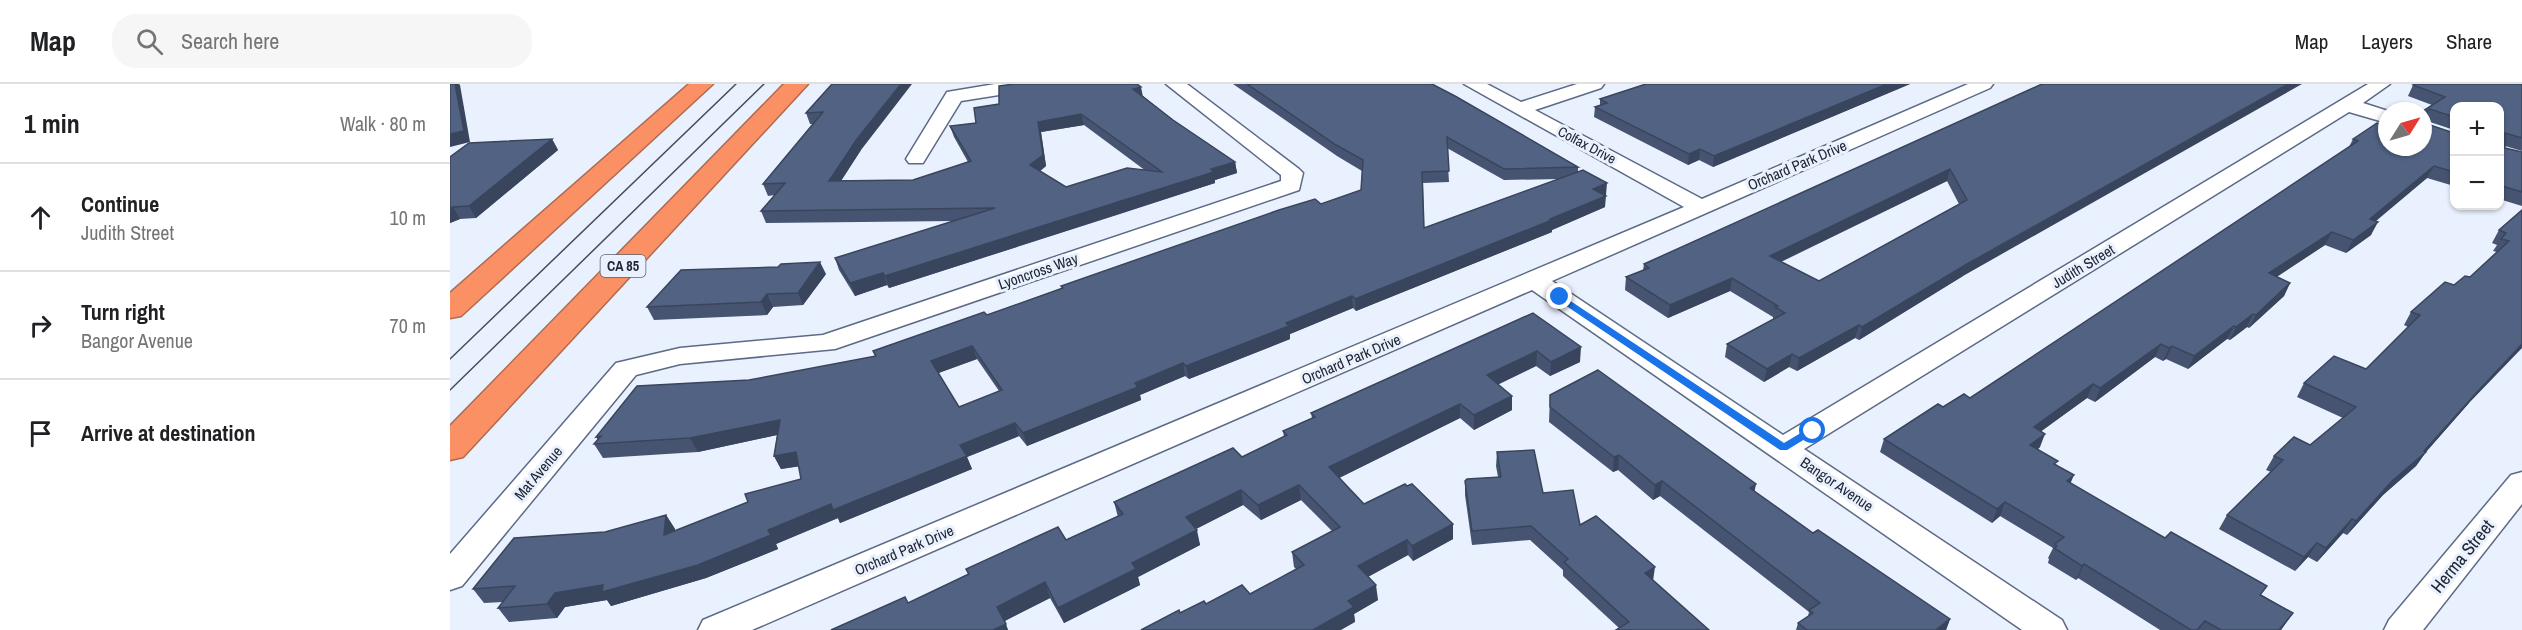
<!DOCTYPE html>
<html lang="en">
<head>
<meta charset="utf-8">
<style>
	:root { --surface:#fff; --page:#f6f6f6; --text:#202124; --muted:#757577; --line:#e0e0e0 }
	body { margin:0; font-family:"Archivo Narrow",sans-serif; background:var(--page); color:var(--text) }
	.controls { position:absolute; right:18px; top:18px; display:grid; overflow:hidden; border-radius:12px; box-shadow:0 2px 4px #0004 }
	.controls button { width:54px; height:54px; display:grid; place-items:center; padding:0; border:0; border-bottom:2px solid var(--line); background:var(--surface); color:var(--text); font:30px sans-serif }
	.compass { position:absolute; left:1928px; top:18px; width:54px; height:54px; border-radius:50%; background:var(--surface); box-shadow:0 2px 4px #0004; rotate:53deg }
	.stop { position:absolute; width:18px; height:18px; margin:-14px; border:4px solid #1a73e8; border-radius:50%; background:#fff }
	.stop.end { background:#1a73e8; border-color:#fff; box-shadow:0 2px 6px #0008 }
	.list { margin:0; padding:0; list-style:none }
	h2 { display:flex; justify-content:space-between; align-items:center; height:78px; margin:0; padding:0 24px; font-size:26px }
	h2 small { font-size:20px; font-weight:400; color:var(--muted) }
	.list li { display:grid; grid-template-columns:39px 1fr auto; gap:18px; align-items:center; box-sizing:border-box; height:108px; padding:0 24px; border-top:2px solid var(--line) }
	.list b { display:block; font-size:22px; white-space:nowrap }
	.list p { margin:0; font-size:20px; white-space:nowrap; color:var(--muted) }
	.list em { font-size:20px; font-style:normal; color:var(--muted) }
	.icon { flex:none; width:33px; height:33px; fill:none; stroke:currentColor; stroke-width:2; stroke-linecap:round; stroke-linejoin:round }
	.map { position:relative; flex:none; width:2072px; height:546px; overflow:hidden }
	header { display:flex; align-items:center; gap:36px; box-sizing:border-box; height:84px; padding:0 30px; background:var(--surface); border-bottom:2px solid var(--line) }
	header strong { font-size:28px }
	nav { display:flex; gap:33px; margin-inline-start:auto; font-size:21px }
	.search { width:420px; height:54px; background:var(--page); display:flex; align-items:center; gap:15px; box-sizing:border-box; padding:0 21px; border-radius:24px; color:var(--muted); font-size:22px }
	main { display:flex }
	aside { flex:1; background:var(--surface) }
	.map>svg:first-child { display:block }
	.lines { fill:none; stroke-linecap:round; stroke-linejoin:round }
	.street-casing { stroke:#5c6a86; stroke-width:3 }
	.highway-casing { stroke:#ae6b52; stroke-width:3 }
	.street { fill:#fff; fill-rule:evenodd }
	.highway { fill:#fb9064; fill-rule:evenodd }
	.tram { stroke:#464c59; stroke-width:1.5 }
	.wall { fill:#465471; fill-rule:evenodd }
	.shaded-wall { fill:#39455c }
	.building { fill:#516283; stroke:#39455c; stroke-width:1.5; fill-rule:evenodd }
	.route { fill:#1a73e8 }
	.labels { text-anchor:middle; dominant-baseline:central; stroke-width:6; stroke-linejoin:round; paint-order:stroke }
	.far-street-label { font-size:14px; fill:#202632; stroke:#eaf1fe }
	.shield { fill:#eaf1fe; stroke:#5d636f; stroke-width:1.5 }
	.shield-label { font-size:14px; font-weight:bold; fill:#202632 }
	.street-label { font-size:15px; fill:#202632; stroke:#eaf1fe }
	.near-street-label { font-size:18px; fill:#202632; stroke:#eaf1fe }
</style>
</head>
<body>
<header>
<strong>Map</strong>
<div class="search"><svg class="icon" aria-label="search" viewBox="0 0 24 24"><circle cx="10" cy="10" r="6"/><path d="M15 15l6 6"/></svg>Search here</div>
<nav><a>Map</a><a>Layers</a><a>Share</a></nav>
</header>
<main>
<aside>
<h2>1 min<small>Walk · 80 m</small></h2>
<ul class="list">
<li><svg class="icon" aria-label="ahead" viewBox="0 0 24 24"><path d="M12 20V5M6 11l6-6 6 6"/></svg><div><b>Continue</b><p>Judith Street</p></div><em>10 m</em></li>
<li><svg class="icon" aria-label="right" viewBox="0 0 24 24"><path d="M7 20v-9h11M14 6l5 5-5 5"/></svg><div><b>Turn right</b><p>Bangor Avenue</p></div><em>70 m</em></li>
<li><svg class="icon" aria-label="arrive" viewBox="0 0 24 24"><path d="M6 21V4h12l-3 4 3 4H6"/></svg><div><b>Arrive at destination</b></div></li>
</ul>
</aside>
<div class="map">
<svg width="2072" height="546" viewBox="0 0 2072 546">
	<rect width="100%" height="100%" fill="#eaf1fe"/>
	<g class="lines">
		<g class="street-casing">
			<g id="street">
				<path d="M 545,0 L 589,0 L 580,6 L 511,17 L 473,79 L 459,79 L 456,75 L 497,8 Z"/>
				<path d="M 716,0 L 737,0 L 849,85 L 853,89 L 849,106 L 385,265 L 230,280 L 186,291 L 12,502 L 0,506 L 0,470 L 166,279 L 230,264 L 373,251 L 831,97 L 831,91 Z"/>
				<path d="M 1014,0 L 1037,0 L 1071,18 L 1127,0 L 1154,0 L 1151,4 L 1085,26 L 1252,115 L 1518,0 L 1543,0 L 1540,4 L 1102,197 L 1333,351 L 1918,0 L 1940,0 L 1913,19 L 1938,27 L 1937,39 L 1899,28 L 1354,365 L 1612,536 L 1617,546 L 1572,546 L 1082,206 L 302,546 L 248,546 L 253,536 L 1234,123 Z"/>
				<path d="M 2072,388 L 2072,420 L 1973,546 L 1934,546 L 1939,536 L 2061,391 Z"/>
			</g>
		</g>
		<g class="highway-casing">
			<g id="highway">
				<path d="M 239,0 L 263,0 L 11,232 L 0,234 L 0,209 Z"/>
				<path d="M 334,0 L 358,0 L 13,373 L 0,376 L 0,342 Z"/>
			</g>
		</g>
		<use href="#street" class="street"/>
		<use href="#highway" class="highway"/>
		<g class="tram">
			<path d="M 0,275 L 286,0"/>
			<path d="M 0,306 L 314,0"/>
		</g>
	</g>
	<g class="wall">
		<path d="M 382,0 L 411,66 L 391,97 L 463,96 L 518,78 L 504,53 L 500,42 L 526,39 L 693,12 L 723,36 L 785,78 L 787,89 L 765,96 L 765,99 L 670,130 L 439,204 L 437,201 L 405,212 L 389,186 L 385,174 L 505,137 L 316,139 L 311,127 L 325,111 L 318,112 L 313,100 L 363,40 L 360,40 L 356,29 ZM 634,41 L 696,87 L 616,103 L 590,87 L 596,82 L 591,48 Z"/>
		<path d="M 783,0 L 982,0 L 1128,83 L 1128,88 L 1156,111 L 1155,111 L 1155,123 L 1102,146 L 1102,148 L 906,227 L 903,224 L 840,250 L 840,255 L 739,295 L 735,292 L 690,311 L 691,316 L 577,362 L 569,352 L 517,373 L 522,385 L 390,439 L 388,434 L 326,460 L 328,465 L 256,494 L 161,522 L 157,516 L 115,523 L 107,534 L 59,538 L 48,524 L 53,518 L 34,519 L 23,505 L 155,448 L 216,431 L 225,445 L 225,447 L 298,418 L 351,395 L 349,382 L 331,385 L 324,372 L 327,351 L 248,368 L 153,374 L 144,360 L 148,356 L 146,353 L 425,272 L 423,267 L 537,231 L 612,204 L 611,202 L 871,120 L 911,106 L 912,87 L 887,72 ZM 997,64 L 1054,96 L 1109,95 L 974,144 L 973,99 L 999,98 ZM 527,275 L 549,307 L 509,323 L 488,289 Z"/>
		<path d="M 1196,0 L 1460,0 L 1263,83 L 1249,76 L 1238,81 L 1144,33 L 1145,23 L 1150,21 L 1150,15 Z"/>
		<path d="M 1592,0 L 1513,192 L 1409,256 L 1405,254 L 1347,287 L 1339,283 L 1314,298 L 1275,273 L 1277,260 L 1323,235 L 1323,233 L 1280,207 L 1218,234 L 1175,206 L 1176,193 L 1193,186 L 1194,180 ZM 1497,97 L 1509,120 L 1369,197 L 1331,178 Z"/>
		<path d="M 2072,0 L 2072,67 L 2055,62 L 2055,64 L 2072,68 L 2072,122 L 2049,115 L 2049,22 L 2004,22 L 2004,46 L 1977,37 L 1977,40 L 2004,49 L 2004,102 L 1977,94 L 1925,137 L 1921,151 L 1896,169 L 1875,161 L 1826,193 L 1840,199 L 1834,212 L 1799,244 L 1797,243 L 1780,256 L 1777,255 L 1738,285 L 1716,275 L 1713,277 L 1705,273 L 1645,318 L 1637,314 L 1591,347 L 1590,363 L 1588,365 L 1607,381 L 1621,400 L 1843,529 L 1831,546 L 1710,546 L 1628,494 L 1626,496 L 1598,479 L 1599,475 L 1598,474 L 1603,464 L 1550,432 L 1542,439 L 1430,368 L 1434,355 L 1493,323 L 1520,314 L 1899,63 L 1903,55 L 1937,63 L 1973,27 L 1982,21 L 1958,12 L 1963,1 Z"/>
		<path d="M 102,55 L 108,66 L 26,134 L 10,135 L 0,139 L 0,73 Z"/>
		<path d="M 2072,126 L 2019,319 L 1976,368 L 1966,382 L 1933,411 L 1897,451 L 1893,449 L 1867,478 L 1858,473 L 1845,487 L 1769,445 L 1777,431 L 1821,388 L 1816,386 L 1824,372 L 1860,361 L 1893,334 L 1847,313 L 1854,299 L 1916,285 L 1958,243 L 1954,241 L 1961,228 L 2004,201 L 2020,193 L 2047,168 L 2043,167 L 2047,161 L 2042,159 L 2049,146 Z"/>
		<path d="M 376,190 L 353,221 L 323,223 L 317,231 L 204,236 L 197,223 Z"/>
		<path d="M 1083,229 L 1130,278 L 1100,292 L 1086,282 L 1048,300 L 1062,312 L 1062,326 L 1024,346 L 1010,334 L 889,394 L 914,420 L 1003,455 L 963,477 L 958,471 L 918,493 L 928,516 L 904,530 L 905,538 L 730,529 L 756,520 L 800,510 L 846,485 L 844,483 L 842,468 L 882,447 L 851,416 L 811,436 L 793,421 L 746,445 L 750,461 L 688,493 L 690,501 L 614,539 L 600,514 L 554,537 L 558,546 L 381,546 L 458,519 L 518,490 L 516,485 L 616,456 L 668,433 L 664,418 L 792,373 L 834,353 L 833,347 L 862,334 L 861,329 Z"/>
		<path d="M 1100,311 L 1305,408 L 1363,449 L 1500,535 L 1496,546 L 1346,546 L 1348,539 L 1358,532 L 1359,528 L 1210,412 L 1203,416 L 1168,386 L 1163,388 L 1099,338 Z"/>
		<path d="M 1047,368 L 1130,441 L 1203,497 L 1259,546 L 1169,544 L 1113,492 L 1113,486 L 1080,456 L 1022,461 L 1015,411 L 1015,397 L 1048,393 L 1046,382 Z"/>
	</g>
	<g class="shaded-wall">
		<path d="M 5,0 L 9,0 L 10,1 L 20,58 L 0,63 L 0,50 Z"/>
		<path d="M 451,0 L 462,0 L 411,66 L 383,109 L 379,97 L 407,55 Z"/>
		<path d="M 1437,0 L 1460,0 L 1263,83 L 1264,72 Z"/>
		<path d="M 1838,0 L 1852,0 L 1513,192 L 1409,256 L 1412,243 L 1517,180 Z"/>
		<path d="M 691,3 L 693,13 L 683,5 Z"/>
		<path d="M 631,30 L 634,41 L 591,48 L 596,82 L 583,93 L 580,81 L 588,38 Z"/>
		<path d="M 102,55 L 108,66 L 26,134 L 19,122 Z"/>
		<path d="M 1250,65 L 1249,76 L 1238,81 L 1239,70 Z"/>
		<path d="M 785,78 L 787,89 L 765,96 L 765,99 L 439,204 L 435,192 Z"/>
		<path d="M 1984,82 L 1977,94 L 1913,148 L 1920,135 Z"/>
		<path d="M 1500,85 L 1497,97 L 1317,184 L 1320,172 Z"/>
		<path d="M 1157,99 L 1156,111 L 1142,116 L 1143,105 Z"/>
		<path d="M 1156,112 L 1155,123 L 1102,146 L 1102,148 L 906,227 L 905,215 Z"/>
		<path d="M 3,123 L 10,135 L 0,139 L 0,124 Z"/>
		<path d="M 1928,138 L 1921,151 L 1896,169 L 1903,156 Z"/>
		<path d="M 1882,148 L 1875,161 L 1813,202 L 1819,189 Z"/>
		<path d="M 370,178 L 376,190 L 353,221 L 348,209 Z"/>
		<path d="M 433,189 L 437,201 L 405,212 L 400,199 Z"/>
		<path d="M 1282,194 L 1280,207 L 1218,234 L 1220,221 Z"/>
		<path d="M 1840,199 L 1834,212 L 1799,244 L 1806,231 Z"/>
		<path d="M 317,210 L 323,223 L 317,231 L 311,218 Z"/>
		<path d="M 902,212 L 903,224 L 840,250 L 840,255 L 739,295 L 736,282 L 836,239 Z"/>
		<path d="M 1803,230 L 1797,243 L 1780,256 L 1786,243 Z"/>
		<path d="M 1409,241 L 1405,254 L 1347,287 L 1349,274 Z"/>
		<path d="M 1784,242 L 1777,255 L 1738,285 L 1744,272 Z"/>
		<path d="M 1711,260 L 1705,273 L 1645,318 L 1650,304 Z"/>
		<path d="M 2072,260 L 2072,264 L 2019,319 L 1975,369 L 1976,368 L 1966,382 L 1933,411 L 1897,451 L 1906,437 L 1942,397 L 1974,367 L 2029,306 Z"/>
		<path d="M 522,262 L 527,275 L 486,290 L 481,277 Z"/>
		<path d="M 1722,262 L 1716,275 L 1713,277 L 1719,264 Z"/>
		<path d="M 1131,263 L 1130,278 L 1100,292 L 1101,278 Z"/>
		<path d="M 1087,267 L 1086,282 L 1037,306 L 1037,291 Z"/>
		<path d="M 1342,270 L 1339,283 L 1314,298 L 1317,285 Z"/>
		<path d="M 733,279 L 735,292 L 690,311 L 691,316 L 577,362 L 573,349 Z"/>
		<path d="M 1643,300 L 1637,314 L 1578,357 L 1584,343 Z"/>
		<path d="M 1062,312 L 1062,326 L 1024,346 L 1024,331 Z"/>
		<path d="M 1010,320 L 1010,334 L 881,398 L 879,383 Z"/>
		<path d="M 330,336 L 336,349 L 248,368 L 240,354 Z"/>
		<path d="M 565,339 L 569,352 L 517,373 L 522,385 L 390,439 L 388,434 L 326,460 L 328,465 L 256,494 L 161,522 L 157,516 L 115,523 L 107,534 L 97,520 L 105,509 L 318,446 L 510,361 Z"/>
		<path d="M 1595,350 L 1590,363 L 1575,375 L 1580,361 Z"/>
		<path d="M 346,368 L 352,382 L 331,385 L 324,372 Z"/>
		<path d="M 1169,371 L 1168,386 L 1163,388 L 1164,373 Z"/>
		<path d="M 1624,391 L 1618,405 L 1617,397 Z"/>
		<path d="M 1212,397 L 1210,412 L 1203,416 L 1205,401 Z"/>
		<path d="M 1306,400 L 1303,415 L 1300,404 Z"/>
		<path d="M 849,401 L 851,416 L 811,436 L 808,421 Z"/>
		<path d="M 791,406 L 793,421 L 740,448 L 736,433 Z"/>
		<path d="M 1555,418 L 1550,432 L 1542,439 L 1547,425 Z"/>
		<path d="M 216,431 L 225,445 L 222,465 L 214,451 Z"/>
		<path d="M 1902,435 L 1893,449 L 1867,478 L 1876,464 Z"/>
		<path d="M 1003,440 L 1003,455 L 963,477 L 962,462 Z"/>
		<path d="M 747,446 L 750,461 L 688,493 L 690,501 L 614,539 L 608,524 L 682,479 Z"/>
		<path d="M 957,456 L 958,471 L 910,497 L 908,482 Z"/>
		<path d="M 1867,459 L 1858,473 L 1845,487 L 1854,473 Z"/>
		<path d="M 1634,480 L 1628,494 L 1626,496 L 1632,482 Z"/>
		<path d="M 1205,483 L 1203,497 L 1195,489 Z"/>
		<path d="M 595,498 L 600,514 L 553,538 L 547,523 Z"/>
		<path d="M 926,501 L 928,516 L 904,530 L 905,538 L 891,546 L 863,546 L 898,517 Z"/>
		<path d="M 1843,529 L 1831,546 L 1829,546 Z"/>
		<path d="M 1500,535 L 1496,546 L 1487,546 L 1487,545 Z"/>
		<path d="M 556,540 L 558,546 L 543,546 Z"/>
	</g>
	<g class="building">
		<path d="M 0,0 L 5,0 L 14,47 L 0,50 Z"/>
		<path d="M 382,0 L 451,0 L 407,55 L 379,97 L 463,96 L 521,77 L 500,42 L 526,39 L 524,24 L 549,20 L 549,2 L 564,0 L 687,0 L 691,3 L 683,5 L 723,36 L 785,78 L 761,85 L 764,88 L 668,118 L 435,192 L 433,189 L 400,199 L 385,174 L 545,124 L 311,127 L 335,99 L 313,100 L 373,28 L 356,29 ZM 631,30 L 712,88 L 677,84 L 616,103 L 580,81 L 593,71 L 588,38 Z"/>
		<path d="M 797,0 L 982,0 L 1005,12 L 1128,83 L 1054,85 L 997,53 L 999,87 L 972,88 L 974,144 L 1133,86 L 1157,99 L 1143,105 L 1156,112 L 1100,135 L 1102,136 L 905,215 L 902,212 L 836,239 L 839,242 L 736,282 L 733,279 L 685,299 L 688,303 L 573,349 L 565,339 L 510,361 L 517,372 L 383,426 L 381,420 L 318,446 L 321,451 L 248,481 L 152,508 L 153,501 L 105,509 L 97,520 L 48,524 L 65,502 L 23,505 L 64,454 L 155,448 L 216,431 L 214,451 L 298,418 L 295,410 L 351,395 L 346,368 L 324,372 L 330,336 L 240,354 L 144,360 L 151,352 L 146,353 L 187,302 L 299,296 L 426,272 L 423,267 L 534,228 L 537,231 L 613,204 L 611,202 L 829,126 L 865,115 L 871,120 L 911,106 L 913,76 L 886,61 ZM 522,262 L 552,306 L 509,323 L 481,277 Z"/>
		<path d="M 1196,0 L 1437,0 L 1264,72 L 1250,65 L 1239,70 L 1145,23 L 1157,19 L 1150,15 Z"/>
		<path d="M 1592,0 L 1838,0 L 1517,180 L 1412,243 L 1409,241 L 1349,274 L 1342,270 L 1317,285 L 1277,260 L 1335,229 L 1325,223 L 1328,222 L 1282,194 L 1220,221 L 1176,193 L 1199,184 L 1194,180 ZM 1500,85 L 1517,116 L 1369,197 L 1320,172 Z"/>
		<path d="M 1965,0 L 2072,0 L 2072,54 L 2055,49 L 2055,64 L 2072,68 L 2072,108 L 2049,101 L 2049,22 L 2004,22 L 2004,33 L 1980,25 L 1977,27 L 1977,40 L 2004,49 L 2004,88 L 1984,82 L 1920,135 L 1928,138 L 1903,156 L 1882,148 L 1819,189 L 1840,199 L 1806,231 L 1803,230 L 1786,243 L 1784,242 L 1744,272 L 1722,262 L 1719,264 L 1711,260 L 1650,304 L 1643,300 L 1584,343 L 1595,350 L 1580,361 L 1608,377 L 1604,380 L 1624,391 L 1617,397 L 1715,454 L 1721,448 L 1817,502 L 1810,511 L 1843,529 L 1829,546 L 1771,546 L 1755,537 L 1747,546 L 1741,546 L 1634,480 L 1632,482 L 1604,464 L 1607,462 L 1605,460 L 1614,453 L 1555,418 L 1547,425 L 1434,355 L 1488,320 L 1493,323 L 1514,310 L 1520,314 L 1908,57 L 1903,55 L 1927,39 L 1937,42 L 1937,63 L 1973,63 L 1973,27 L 1995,13 L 1963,1 Z"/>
		<path d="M 102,55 L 19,122 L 3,123 L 0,124 L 0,73 L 19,59 Z"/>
		<path d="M 2072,126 L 2072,260 L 2029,306 L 1974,367 L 1976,368 L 1942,397 L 1906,437 L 1902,435 L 1876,464 L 1867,459 L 1854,473 L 1777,431 L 1833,376 L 1824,372 L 1844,353 L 1860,361 L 1906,323 L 1854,299 L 1884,272 L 1916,285 L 1970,231 L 1961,228 L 1995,198 L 2004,201 L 2015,192 L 2020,193 L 2059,157 L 2051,155 L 2056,149 L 2049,146 Z"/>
		<path d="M 370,178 L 348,209 L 317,210 L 311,218 L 197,223 L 231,186 L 328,183 L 331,180 Z"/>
		<path d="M 1083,229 L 1131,263 L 1101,278 L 1087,267 L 1037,291 L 1062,312 L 1024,331 L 1010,320 L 879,383 L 914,420 L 955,400 L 957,402 L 962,400 L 1003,440 L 962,462 L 957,456 L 908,482 L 926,501 L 898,517 L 904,523 L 863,546 L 691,546 L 729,526 L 730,529 L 754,517 L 756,520 L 792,501 L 800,510 L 854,481 L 842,468 L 890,443 L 849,401 L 808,421 L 791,406 L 736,433 L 747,446 L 682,479 L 686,485 L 608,524 L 595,498 L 547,523 L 556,540 L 543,546 L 381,546 L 455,513 L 458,519 L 519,490 L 516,485 L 608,443 L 616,456 L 673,430 L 664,418 L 783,364 L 792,373 L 837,351 L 833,347 L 865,333 L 861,329 Z"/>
		<path d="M 1148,286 L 1306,400 L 1300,404 L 1363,449 L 1368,446 L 1500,535 L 1487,545 L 1488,546 L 1357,546 L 1348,539 L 1363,529 L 1359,526 L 1370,519 L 1212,397 L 1205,401 L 1169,371 L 1164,373 L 1100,323 L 1100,311 Z"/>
		<path d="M 1084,366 L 1093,409 L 1123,406 L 1130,441 L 1146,432 L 1205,483 L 1195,489 L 1259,546 L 1166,546 L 1179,538 L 1114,478 L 1118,475 L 1081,442 L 1022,447 L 1015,397 L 1017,395 L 1051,393 L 1047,368 Z"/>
	</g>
	<path class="route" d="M 1106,212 L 1113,212 L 1334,359 L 1359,344 L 1368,347 L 1337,366 L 1330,366 L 1106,215 Z"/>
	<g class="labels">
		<g class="far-street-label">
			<text transform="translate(1137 61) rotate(28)">Colfax Drive</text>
		</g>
		<rect class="shield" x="150.5" y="171" width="45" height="22" rx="4.5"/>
		<g class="shield-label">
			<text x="173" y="182">CA 85</text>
		</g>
		<g class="street-label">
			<text transform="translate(1347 81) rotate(-23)">Orchard Park Drive</text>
			<text transform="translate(1633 182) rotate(-31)">Judith Street</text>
			<text transform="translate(588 187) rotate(-19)">Lyoncross Way</text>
			<text transform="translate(901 275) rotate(-23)">Orchard Park Drive</text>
			<text transform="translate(88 389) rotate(-50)">Mat Avenue</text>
			<text transform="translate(1387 400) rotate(34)">Bangor Avenue</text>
			<text transform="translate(454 466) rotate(-23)">Orchard Park Drive</text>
		</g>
		<g class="near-street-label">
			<text transform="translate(2012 472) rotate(-51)">Herma Street</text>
		</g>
	</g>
</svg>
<div class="controls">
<button>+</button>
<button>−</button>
</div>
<svg class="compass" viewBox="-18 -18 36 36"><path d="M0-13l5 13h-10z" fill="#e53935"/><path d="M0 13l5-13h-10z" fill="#757577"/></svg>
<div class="stop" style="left:1363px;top:347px"></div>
<div class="stop end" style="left:1110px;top:213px"></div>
</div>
</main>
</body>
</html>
